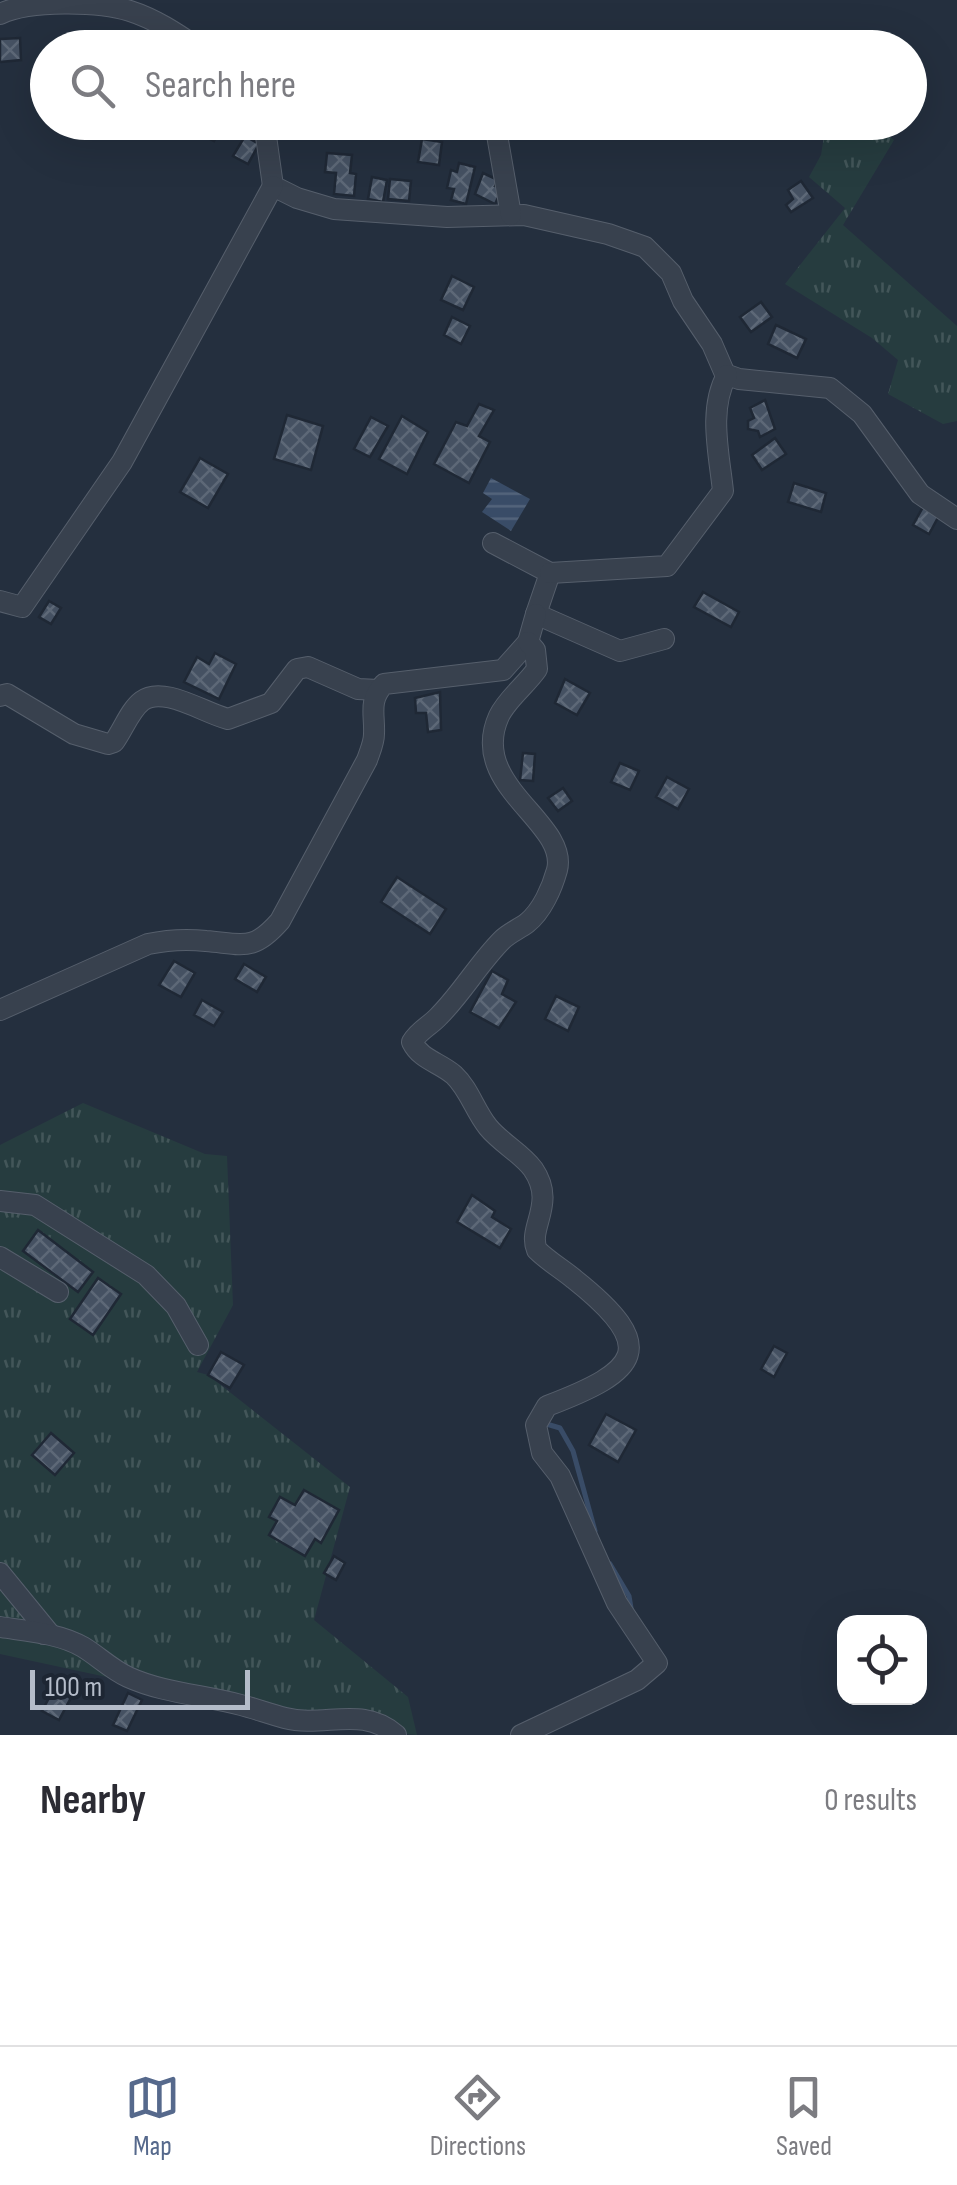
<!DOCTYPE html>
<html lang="en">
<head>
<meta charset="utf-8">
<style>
	:root { --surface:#fff; --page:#f2f2f3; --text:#2b2b33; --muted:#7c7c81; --line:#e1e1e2; --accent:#56698c }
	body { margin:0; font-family:"Sofia Sans Condensed",sans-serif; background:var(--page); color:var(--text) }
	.controls { position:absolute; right:30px; bottom:30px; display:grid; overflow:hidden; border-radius:20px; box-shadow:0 10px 40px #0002 }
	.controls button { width:90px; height:90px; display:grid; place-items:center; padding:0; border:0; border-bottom:2px solid var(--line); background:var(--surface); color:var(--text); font:50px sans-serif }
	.scale { position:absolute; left:30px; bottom:25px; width:220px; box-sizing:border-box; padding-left:10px; border:5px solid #b4bcc9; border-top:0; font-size:28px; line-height:35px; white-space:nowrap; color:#b4bcc9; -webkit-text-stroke:8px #1d2633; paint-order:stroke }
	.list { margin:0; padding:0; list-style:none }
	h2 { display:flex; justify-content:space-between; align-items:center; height:130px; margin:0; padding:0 40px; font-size:42px }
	h2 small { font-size:32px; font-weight:400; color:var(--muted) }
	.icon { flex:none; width:55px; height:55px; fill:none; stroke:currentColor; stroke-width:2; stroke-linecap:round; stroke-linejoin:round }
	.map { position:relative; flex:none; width:957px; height:1735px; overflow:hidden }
	.search { position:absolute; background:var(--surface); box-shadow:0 10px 40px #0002; left:30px; right:30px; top:30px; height:110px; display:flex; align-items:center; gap:25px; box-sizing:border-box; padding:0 35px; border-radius:55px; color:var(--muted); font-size:38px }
	.sheet { height:310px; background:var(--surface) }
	nav { display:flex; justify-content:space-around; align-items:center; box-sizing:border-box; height:140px; border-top:2px solid var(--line); background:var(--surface); font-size:28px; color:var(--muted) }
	nav a { display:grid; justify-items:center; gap:5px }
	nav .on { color:var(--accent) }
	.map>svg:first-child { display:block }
	.grass { fill:url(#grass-tufts) }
	.water { fill:url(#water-rules) }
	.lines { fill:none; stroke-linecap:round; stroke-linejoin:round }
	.stream { stroke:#394c67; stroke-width:5 }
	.building { fill:url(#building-cross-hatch); stroke:#1f2835; stroke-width:2.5 }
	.minor-casing { stroke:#565f6c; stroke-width:22 }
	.minor { stroke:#38414e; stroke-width:20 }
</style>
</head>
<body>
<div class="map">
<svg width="957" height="1735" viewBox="0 0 957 1735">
	<defs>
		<pattern id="grass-tufts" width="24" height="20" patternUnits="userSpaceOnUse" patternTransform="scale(2.5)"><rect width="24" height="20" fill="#263c3f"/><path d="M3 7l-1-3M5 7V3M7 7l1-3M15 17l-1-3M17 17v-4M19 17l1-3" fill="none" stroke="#435659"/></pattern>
		<pattern id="water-rules" width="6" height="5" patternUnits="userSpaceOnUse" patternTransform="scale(2.5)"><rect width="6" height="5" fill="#394c67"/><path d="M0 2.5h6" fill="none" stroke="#53647b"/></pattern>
		<pattern id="building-cross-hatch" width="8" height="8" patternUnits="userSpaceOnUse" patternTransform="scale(2.5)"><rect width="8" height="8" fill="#455162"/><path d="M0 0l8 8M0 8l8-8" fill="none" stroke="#5d6877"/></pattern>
	</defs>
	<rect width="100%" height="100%" fill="#242f3e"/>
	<g class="grass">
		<path d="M 826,123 L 873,123 L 894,140 L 843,225 L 957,326 L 957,421 L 943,424 L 888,394 L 898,360 L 872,338 L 785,284 L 845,208 L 809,177 L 821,155 Z"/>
		<path d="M 83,1103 L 205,1154 L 227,1156 L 233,1305 L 197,1372 L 208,1375 L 350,1487 L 314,1620 L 408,1697 L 417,1735 L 347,1729 L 0,1654 L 0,1145 Z"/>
	</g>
	<path class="water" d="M 491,478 L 530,499 L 511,531 L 482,512 L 492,499 L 483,493 Z"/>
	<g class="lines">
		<g class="stream">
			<path d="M 543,1423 L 560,1428 L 573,1451 L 595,1531"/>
			<path d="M 610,1564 L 629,1596 L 631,1608"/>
		</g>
	</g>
	<g class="building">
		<path d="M 20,38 L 21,60 L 0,62 L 0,39 Z"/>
		<path d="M 194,122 L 224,122 L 214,141 L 191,129 Z"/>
		<path d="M 245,136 L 259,144 L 248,164 L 233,156 Z"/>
		<path d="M 422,139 L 442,142 L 439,165 L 418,162 Z"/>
		<path d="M 327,153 L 352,155 L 350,173 L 356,174 L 354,196 L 334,194 L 336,173 L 325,172 Z"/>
		<path d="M 459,163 L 475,167 L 466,204 L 451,200 L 454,189 L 447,188 L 451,170 L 457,172 Z"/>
		<path d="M 483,173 L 498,180 L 495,186 L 502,189 L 495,204 L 475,194 Z"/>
		<path d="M 372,177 L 387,180 L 383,202 L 368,199 Z"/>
		<path d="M 390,179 L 411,181 L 409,201 L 388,199 Z"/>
		<path d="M 801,181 L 813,198 L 791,212 L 786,205 L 793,199 L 788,190 Z"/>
		<path d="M 452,276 L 474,287 L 463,310 L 441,300 Z"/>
		<path d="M 761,302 L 772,317 L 751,332 L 740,317 Z"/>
		<path d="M 452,317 L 470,326 L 461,344 L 444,335 Z"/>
		<path d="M 776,325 L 806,339 L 797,358 L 768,344 Z"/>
		<path d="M 765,400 L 775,429 L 760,437 L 758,431 L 748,429 L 748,421 L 754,418 L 750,408 Z"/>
		<path d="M 479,404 L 494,410 L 479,436 L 490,442 L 469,483 L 434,464 L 456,422 L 467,426 Z"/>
		<path d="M 287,415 L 323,426 L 311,470 L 274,459 Z"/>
		<path d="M 402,416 L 428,432 L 407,474 L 379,459 Z"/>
		<path d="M 371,417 L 388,426 L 370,457 L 354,449 Z"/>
		<path d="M 775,438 L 786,454 L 762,470 L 752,455 Z"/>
		<path d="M 200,458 L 228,474 L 208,508 L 180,492 Z"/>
		<path d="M 794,483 L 826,493 L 821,512 L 788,502 Z"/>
		<path d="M 923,507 L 941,512 L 929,534 L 913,525 Z"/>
		<path d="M 703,592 L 739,612 L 731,627 L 694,607 Z"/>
		<path d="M 49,601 L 61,608 L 51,624 L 39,617 Z"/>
		<path d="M 215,653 L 236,664 L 219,699 L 184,682 L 197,657 L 209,664 Z"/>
		<path d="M 565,679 L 590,693 L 577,715 L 555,703 Z"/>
		<path d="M 440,692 L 441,730 L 428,732 L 426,713 L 416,713 L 415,698 Z"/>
		<path d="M 523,753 L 535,754 L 533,781 L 520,780 Z"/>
		<path d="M 620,763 L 639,771 L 630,790 L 611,782 Z"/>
		<path d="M 667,777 L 689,789 L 678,809 L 656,797 Z"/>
		<path d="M 563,788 L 572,801 L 558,811 L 548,798 Z"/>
		<path d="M 397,877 L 446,909 L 430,934 L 381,902 Z"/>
		<path d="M 174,961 L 195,973 L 181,997 L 159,985 Z"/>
		<path d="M 244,964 L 266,977 L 257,992 L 235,979 Z"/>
		<path d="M 492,971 L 508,980 L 502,994 L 516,1002 L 499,1028 L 470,1012 Z"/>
		<path d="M 556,996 L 579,1007 L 568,1031 L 545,1019 Z"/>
		<path d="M 202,1000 L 223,1012 L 214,1026 L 194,1015 Z"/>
		<path d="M 472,1195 L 495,1211 L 492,1217 L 511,1229 L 500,1248 L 457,1222 Z"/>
		<path d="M 38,1230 L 93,1272 L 78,1292 L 23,1251 Z"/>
		<path d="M 98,1278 L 121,1294 L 93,1335 L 70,1319 Z"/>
		<path d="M 774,1346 L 787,1353 L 774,1377 L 761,1369 Z"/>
		<path d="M 221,1352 L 244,1365 L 230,1388 L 208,1375 Z"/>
		<path d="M 606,1414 L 636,1430 L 618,1462 L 589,1445 Z"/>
		<path d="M 51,1433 L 74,1453 L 55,1475 L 32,1455 Z"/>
		<path d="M 304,1490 L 339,1510 L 321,1543 L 315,1539 L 305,1556 L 269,1535 L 277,1521 L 269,1517 L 280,1497 L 295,1505 Z"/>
		<path d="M 334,1556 L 345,1563 L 336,1580 L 324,1573 Z"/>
		<path d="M 57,1683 L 74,1692 L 59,1720 L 42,1711 Z"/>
		<path d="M 128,1693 L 142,1700 L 127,1731 L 113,1725 Z"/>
	</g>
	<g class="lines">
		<g class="minor-casing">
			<g id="minor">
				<path d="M 0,14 C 29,0 99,1 130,11 C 155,19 176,33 198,48"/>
				<path d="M 264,122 L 273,186 L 297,198 L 334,209 L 447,217 L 524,215 L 608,234 L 645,247 L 671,273 L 683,301 L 712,344 L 725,374 L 739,379 L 830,388 L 862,414 L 920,494 L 957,519"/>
				<path d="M 497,135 L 511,215"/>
				<path d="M 493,543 L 550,573 L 536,614 L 620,651 L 664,639"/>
				<path d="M 550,573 L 667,566 L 723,491 C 719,453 708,409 727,375"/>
				<path d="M 0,601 L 22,607 L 122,462 L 273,186"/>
				<path d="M 0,696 L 7,694 L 74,734 L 108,744 L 114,742 C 123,730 130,710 142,701 C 163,685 204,713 228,719 L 271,703 L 297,669 L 308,667 L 358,689 L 378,690"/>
				<path d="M 0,1010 L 148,944 C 167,940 187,939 206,941 C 243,944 253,952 280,921 L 367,760 C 370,751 374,743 374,734 C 375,714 368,701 384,684 L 503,670 L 528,642 L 536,614"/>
				<path d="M 0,1201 L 35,1205 L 146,1275 L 176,1306 L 198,1345"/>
				<path d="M 0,1257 L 58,1292"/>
				<path d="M 0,1573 L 49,1633 L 44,1634"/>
				<path d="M 0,1627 C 26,1631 59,1633 83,1647 C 98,1656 111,1669 128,1677 C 163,1693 204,1695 241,1705 C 256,1709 270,1714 285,1718 C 324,1728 363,1705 396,1735"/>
				<path d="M 521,1735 L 637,1680 L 657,1663 L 617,1603 L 560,1476 L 542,1453 L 536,1425 L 547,1406 C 639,1371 661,1348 574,1279 C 562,1269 548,1261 537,1250 C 527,1227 557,1204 533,1169 C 521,1153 501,1143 488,1127 C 475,1111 469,1089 454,1075 C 439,1062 421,1060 412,1042 C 419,1030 430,1026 439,1016 C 462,993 479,963 502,940 C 509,933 519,929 527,923 C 542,911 552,888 557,870 C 569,822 467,786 499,716 C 507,699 526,685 537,669 L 535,650 L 528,642"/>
			</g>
		</g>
		<use href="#minor" class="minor"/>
	</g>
</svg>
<div class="controls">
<button><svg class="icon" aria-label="locate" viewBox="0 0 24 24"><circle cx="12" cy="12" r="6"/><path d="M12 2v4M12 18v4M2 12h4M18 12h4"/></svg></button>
</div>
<div class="scale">100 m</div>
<div class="search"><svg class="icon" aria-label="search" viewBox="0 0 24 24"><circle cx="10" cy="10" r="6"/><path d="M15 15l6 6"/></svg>Search here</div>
</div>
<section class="sheet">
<h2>Nearby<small>0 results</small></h2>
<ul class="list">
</ul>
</section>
<nav>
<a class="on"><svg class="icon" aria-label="map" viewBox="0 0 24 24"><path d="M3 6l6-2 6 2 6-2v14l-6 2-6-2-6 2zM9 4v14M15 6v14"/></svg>Map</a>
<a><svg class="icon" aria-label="directions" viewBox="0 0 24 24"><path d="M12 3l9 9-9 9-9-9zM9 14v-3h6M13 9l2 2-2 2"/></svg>Directions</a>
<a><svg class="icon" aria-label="saved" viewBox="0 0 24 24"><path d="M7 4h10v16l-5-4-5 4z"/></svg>Saved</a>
</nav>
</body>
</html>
